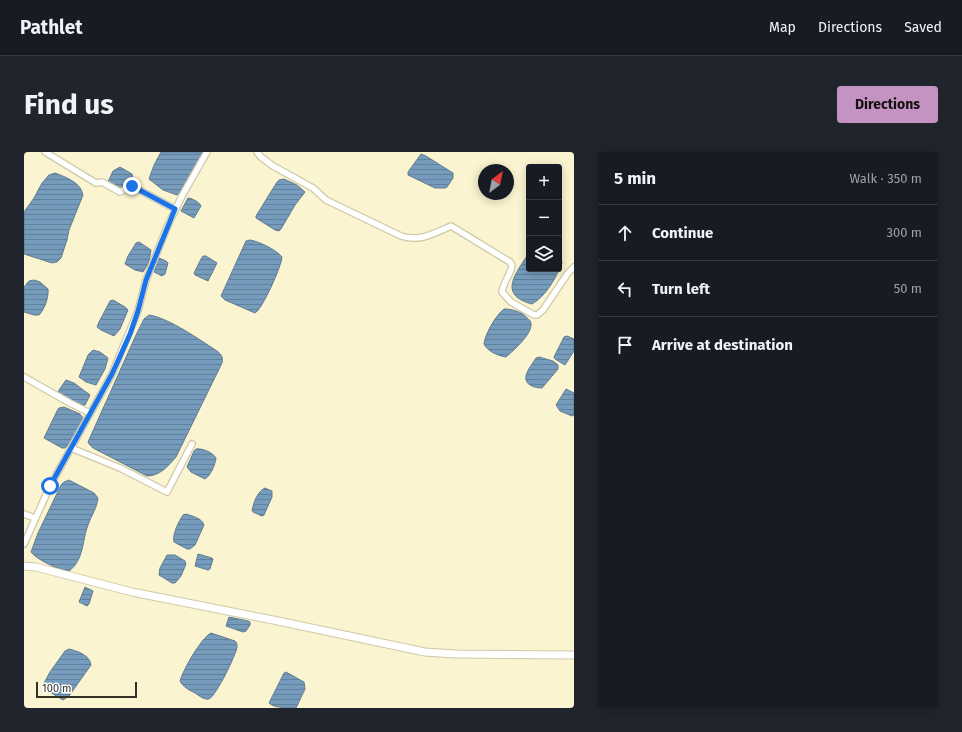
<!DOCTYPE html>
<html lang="en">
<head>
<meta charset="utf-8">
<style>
	:root { --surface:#171b24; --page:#20242c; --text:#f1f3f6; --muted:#9ea1a6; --line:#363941; --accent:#c493c1 }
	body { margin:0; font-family:"Fira Sans",sans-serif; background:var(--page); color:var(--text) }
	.controls { position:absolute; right:12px; top:12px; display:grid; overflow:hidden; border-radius:4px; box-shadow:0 2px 10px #0003 }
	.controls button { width:36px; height:36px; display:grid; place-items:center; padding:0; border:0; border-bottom:1px solid var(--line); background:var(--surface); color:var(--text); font:20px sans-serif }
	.compass { position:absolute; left:454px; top:12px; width:36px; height:36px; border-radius:50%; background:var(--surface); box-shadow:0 2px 10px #0003; rotate:32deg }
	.scale { position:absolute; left:12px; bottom:10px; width:101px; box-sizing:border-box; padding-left:4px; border:2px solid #353225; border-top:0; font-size:11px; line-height:14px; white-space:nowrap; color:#353225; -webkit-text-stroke:3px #fff; paint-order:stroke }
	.stop { position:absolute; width:12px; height:12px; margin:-9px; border:3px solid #1a73e8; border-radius:50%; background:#fff }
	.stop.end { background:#1a73e8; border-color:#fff; box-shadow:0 1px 4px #0008 }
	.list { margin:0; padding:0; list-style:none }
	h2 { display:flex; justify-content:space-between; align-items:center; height:52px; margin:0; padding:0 16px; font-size:17px }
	h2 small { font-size:13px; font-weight:400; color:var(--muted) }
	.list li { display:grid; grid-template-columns:26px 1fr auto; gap:12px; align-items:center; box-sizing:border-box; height:56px; padding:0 16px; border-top:1px solid var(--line) }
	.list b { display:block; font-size:15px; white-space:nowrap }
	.list em { font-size:13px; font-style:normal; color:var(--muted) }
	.icon { flex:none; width:22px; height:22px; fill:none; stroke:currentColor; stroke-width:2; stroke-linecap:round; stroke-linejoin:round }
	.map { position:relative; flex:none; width:550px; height:556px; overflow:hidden; border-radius:4px }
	header { display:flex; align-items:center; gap:24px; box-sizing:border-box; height:56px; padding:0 20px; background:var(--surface); border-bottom:1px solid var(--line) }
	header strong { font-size:19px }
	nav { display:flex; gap:22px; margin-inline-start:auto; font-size:14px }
	.intro { display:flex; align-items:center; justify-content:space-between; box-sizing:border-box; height:96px; padding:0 24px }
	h1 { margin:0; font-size:28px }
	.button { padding:10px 18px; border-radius:4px; background:var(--accent); color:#111; font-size:14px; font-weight:700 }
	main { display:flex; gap:24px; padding:0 24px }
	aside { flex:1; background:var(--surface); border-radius:4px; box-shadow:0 2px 10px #0003 }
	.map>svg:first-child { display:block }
	.water { fill:url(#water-rules); stroke:#627c8f }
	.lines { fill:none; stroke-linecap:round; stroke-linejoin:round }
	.minor-casing { stroke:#d0c9a7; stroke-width:8 }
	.tertiary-casing { stroke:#d0c9a7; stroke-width:9 }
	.minor { stroke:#fff; stroke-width:5.5 }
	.tertiary { stroke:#fff; stroke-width:7 }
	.route { stroke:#1a73e8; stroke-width:5 }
</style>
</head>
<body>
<header>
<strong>Pathlet</strong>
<nav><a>Map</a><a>Directions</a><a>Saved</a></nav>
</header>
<div class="intro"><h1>Find us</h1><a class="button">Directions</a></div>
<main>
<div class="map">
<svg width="550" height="556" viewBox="0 0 550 556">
	<defs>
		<pattern id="water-rules" width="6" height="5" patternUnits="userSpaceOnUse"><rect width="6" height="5" fill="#769cbd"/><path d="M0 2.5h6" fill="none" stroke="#628099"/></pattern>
	</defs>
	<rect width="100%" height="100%" fill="#fbf4d0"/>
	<g class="water">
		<path d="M 137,0 L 179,0 L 158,37 L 153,43 L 139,38 L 125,27 L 130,13 Z"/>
		<path d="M 397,2 L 402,4 L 429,21 L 429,26 L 423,35 L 421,36 L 411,36 L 384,23 L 384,20 Z"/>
		<path d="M 96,15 L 108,22 L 109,25 L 103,34 L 97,38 L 84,30 L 89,19 Z"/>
		<path d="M 31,21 C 41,25 57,30 59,43 L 45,78 L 43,88 L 37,106 L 33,110 L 28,111 L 0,102 L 0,60 L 10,46 L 18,31 L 25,23 Z"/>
		<path d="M 260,27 L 273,33 L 281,40 L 271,53 L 257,77 L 255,79 L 251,78 L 232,66 L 232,64 L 253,30 L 255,28 Z"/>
		<path d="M 164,46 C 168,46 175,50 177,54 L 170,66 L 157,59 Z"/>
		<path d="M 226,88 C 234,89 253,98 258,105 C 258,113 238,158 231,161 L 201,148 L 197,144 L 222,89 Z"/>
		<path d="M 115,90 L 127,98 L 125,110 L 119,120 L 111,118 L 101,112 L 104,104 L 112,91 Z"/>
		<path d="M 535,97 L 538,111 C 532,126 522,144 508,152 C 473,143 492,121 505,101 L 505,117 L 535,117 Z"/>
		<path d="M 179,104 L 182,104 L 193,111 L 184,129 L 171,123 L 170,121 L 177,107 Z"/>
		<path d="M 135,106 L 142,109 L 144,111 L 141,122 L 138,124 L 130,120 L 132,110 Z"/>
		<path d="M 10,128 L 16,130 L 24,137 C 25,146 20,158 15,163 L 10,163 L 0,160 L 0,135 L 5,129 Z"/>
		<path d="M 89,148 L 101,155 L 104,158 L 96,177 L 90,184 L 77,178 L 73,175 L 75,170 L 86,149 Z"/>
		<path d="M 480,157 C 487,157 495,159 500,163 C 503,166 508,169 507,173 C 507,183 489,199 482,205 C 474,204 463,199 460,192 C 461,182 472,163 480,157 Z"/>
		<path d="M 125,163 C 145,166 176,188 193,199 C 198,203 199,205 198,211 L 152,305 C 144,314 136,324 123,324 L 69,296 L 65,292 L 64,290 L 112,183 L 120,167 Z"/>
		<path d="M 543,184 L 550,187 L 550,199 L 541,213 L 531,207 L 530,205 L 540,185 Z"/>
		<path d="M 69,198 L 76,200 L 84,206 L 81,217 L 72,233 L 62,230 L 55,225 L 64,203 Z"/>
		<path d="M 515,205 L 529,209 L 534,213 L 534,217 L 518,236 C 511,236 500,233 502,224 C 503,218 509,211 512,206 Z"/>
		<path d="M 42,228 L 50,231 L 66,243 L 61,253 L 58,253 L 34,242 L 35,238 Z"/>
		<path d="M 542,237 L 550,241 L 550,263 L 548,264 L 536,259 L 532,253 Z"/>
		<path d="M 40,255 L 56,262 L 59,266 C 55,277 49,288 41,296 L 38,296 L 20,286 L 33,259 L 35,256 Z"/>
		<path d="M 172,297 C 179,296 189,301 192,306 C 191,313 187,323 181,327 L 167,320 L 163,315 L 170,299 Z"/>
		<path d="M 45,328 L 70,341 L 74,346 C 73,356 67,364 64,373 C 58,389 60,408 45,419 C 35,418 13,408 7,400 L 14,381 L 37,333 L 40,330 Z"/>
		<path d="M 241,336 L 248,339 L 248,345 L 240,363 L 238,364 L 229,360 L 228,358 C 230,350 233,340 241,336 Z"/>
		<path d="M 162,362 C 168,364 178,366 180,373 L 171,393 L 166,397 L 163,397 L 150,390 C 148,382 155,369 159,363 Z"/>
		<path d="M 174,402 L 188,406 L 189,407 L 186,417 L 184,418 L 171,414 Z"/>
		<path d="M 143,403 L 151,403 L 161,409 L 162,412 L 157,424 L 151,431 L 148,431 L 135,423 L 136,416 Z"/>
		<path d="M 61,435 L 69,439 L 65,452 L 63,454 L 55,450 Z"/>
		<path d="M 205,465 L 224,469 L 226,470 L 226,473 L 222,479 L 219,480 L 202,474 Z"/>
		<path d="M 187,481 L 211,489 C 213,491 213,491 213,495 C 212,503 192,544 185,547 C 180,548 174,543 171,541 C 165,538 159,535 156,529 C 159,518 177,486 187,481 Z"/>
		<path d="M 45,497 C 53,499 66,503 67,513 L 45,544 L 39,548 L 21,537 L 19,533 L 26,520 L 41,499 Z"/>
		<path d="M 262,520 L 280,530 L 281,537 L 272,556 C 263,556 250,556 245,551 L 260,521 Z"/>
	</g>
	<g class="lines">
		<g class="minor-casing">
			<g id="minor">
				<path d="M 21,0 L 72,31 L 78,30 L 96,40 L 108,34 L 151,57"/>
				<path d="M 233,0 L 237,5 L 249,14 L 289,36 L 302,48 L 377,84 C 396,90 409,82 427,74 L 486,110 L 488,113 C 487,123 479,130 478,140 L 487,150 L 510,163 L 513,163 L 519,158 L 544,121 L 550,115"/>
				<path d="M 0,225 L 46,251 L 66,261"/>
				<path d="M 47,296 L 96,316 L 143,340 L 168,292"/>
				<path d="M 0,362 L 11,366"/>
				<path d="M 0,392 L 26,334 L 88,222 L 114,159 L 122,128 L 144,73 L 158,44 L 183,0"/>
			</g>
		</g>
		<g class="tertiary-casing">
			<path id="tertiary" d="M 0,414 L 12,415 L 108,440 L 254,469 L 401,500 L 432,502 L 550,503"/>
		</g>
		<use href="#minor" class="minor"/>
		<use href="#tertiary" class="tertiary"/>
	</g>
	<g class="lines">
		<path class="route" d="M 26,334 L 88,222 L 106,182 L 114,159 L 122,128 L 151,57 L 108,34"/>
	</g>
</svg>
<div class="controls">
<button>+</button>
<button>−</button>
<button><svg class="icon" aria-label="layers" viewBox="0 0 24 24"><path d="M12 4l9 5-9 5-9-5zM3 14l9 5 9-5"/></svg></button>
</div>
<svg class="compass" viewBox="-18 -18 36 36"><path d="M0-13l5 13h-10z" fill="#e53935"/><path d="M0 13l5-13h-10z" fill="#9ea1a6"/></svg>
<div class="scale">100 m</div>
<div class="stop" style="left:26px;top:334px"></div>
<div class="stop end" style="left:108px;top:34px"></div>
</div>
<aside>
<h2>5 min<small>Walk · 350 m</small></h2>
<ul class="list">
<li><svg class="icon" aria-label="ahead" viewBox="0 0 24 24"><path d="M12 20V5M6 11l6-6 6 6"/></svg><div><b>Continue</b></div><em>300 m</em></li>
<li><svg class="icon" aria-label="left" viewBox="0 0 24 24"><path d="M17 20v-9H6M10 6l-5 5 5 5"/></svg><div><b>Turn left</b></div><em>50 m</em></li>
<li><svg class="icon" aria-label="arrive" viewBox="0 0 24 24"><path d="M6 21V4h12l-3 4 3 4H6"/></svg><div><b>Arrive at destination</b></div></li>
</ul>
</aside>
</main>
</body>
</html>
